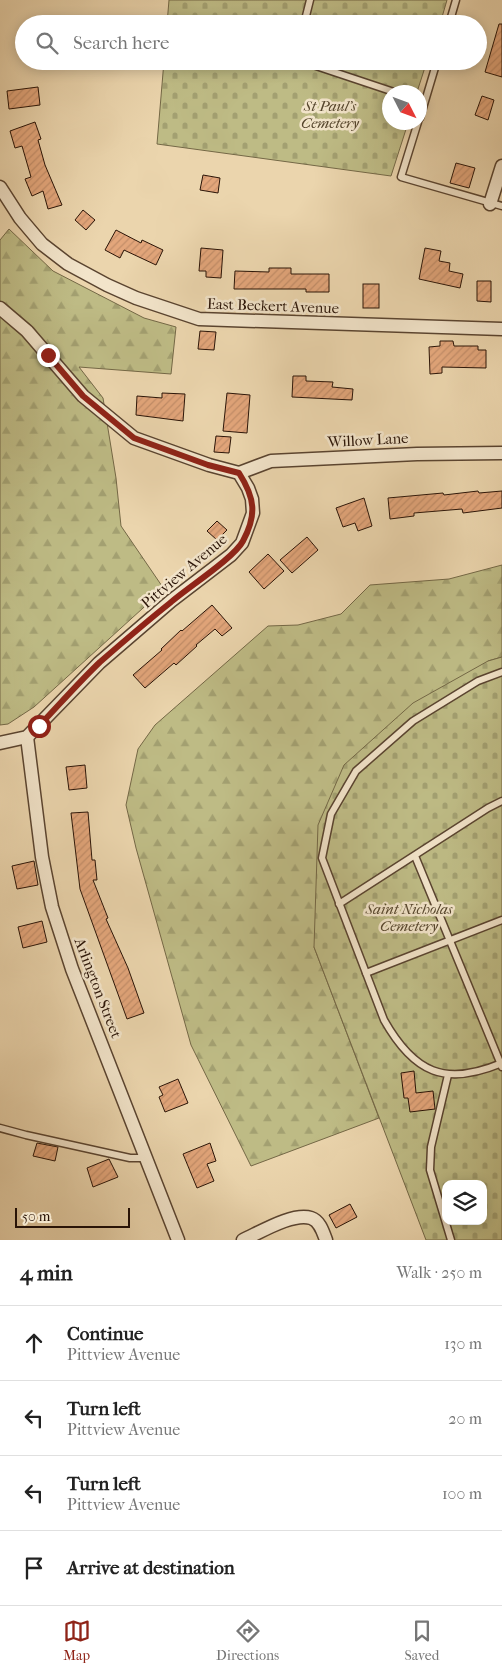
<!DOCTYPE html>
<html lang="en">
<head>
<meta charset="utf-8">
<style>
	:root { --surface:#fff; --page:#f2f2f2; --text:#222; --muted:#767676; --line:#e0e0e0; --accent:#8f2418 }
	body { margin:0; font-family:"IM FELL French Canon",serif; background:var(--page); color:var(--text) }
	.controls { position:absolute; right:15px; bottom:15px; display:grid; overflow:hidden; border-radius:10px; box-shadow:0 2px 12px #0003 }
	.controls button { width:45px; height:45px; display:grid; place-items:center; padding:0; border:0; border-bottom:1px solid var(--line); background:var(--surface); color:var(--text); font:25px sans-serif }
	.compass { position:absolute; left:382px; top:85px; width:45px; height:45px; border-radius:50%; background:var(--surface); box-shadow:0 2px 12px #0003; rotate:132deg }
	.scale { position:absolute; left:15px; bottom:12px; width:115px; box-sizing:border-box; padding-left:5px; border:2px solid #2a1407; border-top:0; font-size:14px; line-height:18px; white-space:nowrap; color:#2a1407; -webkit-text-stroke:4px #f2e4ca; paint-order:stroke }
	.stop { position:absolute; width:15px; height:15px; margin:-11px; border:4px solid #8f2418; border-radius:50%; background:#fff }
	.stop.end { background:#8f2418; border-color:#fff; box-shadow:0 1px 5px #0008 }
	.list { margin:0; padding:0; list-style:none }
	h2 { display:flex; justify-content:space-between; align-items:center; height:65px; margin:0; padding:0 20px; font-size:21px }
	h2 small { font-size:16px; font-weight:400; color:var(--muted) }
	.list li { display:grid; grid-template-columns:32px 1fr auto; gap:15px; align-items:center; box-sizing:border-box; height:75px; padding:0 20px; border-top:1px solid var(--line) }
	.list b { display:block; font-size:19px; white-space:nowrap }
	.list p { margin:0; font-size:16px; white-space:nowrap; color:var(--muted) }
	.list em { font-size:16px; font-style:normal; color:var(--muted) }
	.icon { flex:none; width:28px; height:28px; fill:none; stroke:currentColor; stroke-width:2; stroke-linecap:round; stroke-linejoin:round }
	.map { position:relative; flex:none; width:502px; height:1240px; overflow:hidden }
	.search { position:absolute; background:var(--surface); box-shadow:0 2px 12px #0003; left:15px; right:15px; top:15px; height:55px; display:flex; align-items:center; gap:12px; box-sizing:border-box; padding:0 18px; border-radius:28px; color:var(--muted); font-size:19px }
	.sheet { height:365px; background:var(--surface) }
	nav { display:flex; justify-content:space-around; align-items:center; box-sizing:border-box; height:70px; border-top:1px solid var(--line); background:var(--surface); font-size:14px; color:var(--muted) }
	nav a { display:grid; justify-items:center; gap:2px }
	nav .on { color:var(--accent) }
	.map>svg:first-child { display:block }
	.forest { fill:url(#forest-firs); stroke:#746846 }
	.cemetery { fill:url(#cemetery-stones); stroke:#746846; fill-rule:evenodd }
	.building { fill:url(#building-hatch); stroke:#2a1407 }
	.lines { fill:none; stroke-linecap:round; stroke-linejoin:round }
	.service-casing { stroke:#5a4430; stroke-width:9 }
	.minor-casing { stroke:#5a4430; stroke-width:15 }
	.service { stroke:#f2e4ca; stroke-width:6 }
	.minor { stroke:#f2e4ca; stroke-width:12 }
	.route { stroke:#8f2418; stroke-width:6 }
	.labels { text-anchor:middle; dominant-baseline:central; stroke-width:5; stroke-linejoin:round; paint-order:stroke }
	.park-label { font-size:15px; font-style:italic; fill:#56462d; stroke:#f2e4ca }
	.street-label { font-size:15px; fill:#2a1407; stroke:#f2e4ca }
</style>
</head>
<body>
<div class="map">
<svg width="502" height="1240" viewBox="0 0 502 1240">
	<defs>
		<pattern id="forest-firs" width="22" height="20" patternUnits="userSpaceOnUse" patternTransform="scale(1.25)"><rect width="22" height="20" fill="#bebb85"/><path d="M5 1l3.5 6h-7zM16 11l3.5 6h-7z" fill="#a3a071"/></pattern>
		<pattern id="cemetery-stones" width="16" height="16" patternUnits="userSpaceOnUse" patternTransform="scale(1.25)"><rect width="16" height="16" fill="#bebb85"/><path d="M2 7V4a2 2 0 0 1 4 0v3zM10 15v-3a2 2 0 0 1 4 0v3z" fill="#a3a071"/></pattern>
		<pattern id="building-hatch" width="6" height="6" patternUnits="userSpaceOnUse" patternTransform="scale(1.25)"><rect width="6" height="6" fill="#e3a67b"/><path d="M-1 1l2-2M0 6l6-6M5 7l2-2" fill="none" stroke="#c38e69"/></pattern>
	</defs>
	<rect width="100%" height="100%" fill="#ebd5ad"/>
	<filter id="stains"><feTurbulence type="fractalNoise" baseFrequency=".004" numOctaves="4"/><feColorMatrix values="0 0 0 0 .2 0 0 0 0 .09 0 0 0 0 .02 0 0 0 .5 -.17"/></filter>
	<radialGradient id="worn" r=".72"><stop offset=".6" stop-color="#630" stop-opacity="0"/><stop offset="1" stop-color="#630" stop-opacity=".3"/></radialGradient>
	<g class="forest">
		<path d="M 9,229 L 53,271 L 144,318 L 176,327 L 171,374 L 79,367 L 103,398 L 116,478 L 121,526 L 164,589 L 34,707 L 8,724 L 0,725 L 0,240 Z"/>
		<path d="M 502,565 L 502,657 L 488,661 L 314,947 L 379,1118 L 251,1166 L 191,1045 L 136,848 L 126,805 L 138,749 L 155,725 L 268,626 L 298,625 L 341,614 L 370,585 L 449,579 Z"/>
	</g>
	<g class="cemetery">
		<path d="M 169,0 L 447,0 L 440,24 L 167,24 Z"/>
		<path d="M 164,61 L 427,61 L 417,92 L 390,92 L 390,122 L 408,123 L 391,176 L 157,144 Z"/>
		<path d="M 502,657 L 502,1240 L 426,1240 L 314,947 L 318,825 L 344,765 L 413,703 L 488,661 ZM 446,1184 L 483,1184 L 483,1221 L 446,1221 Z"/>
	</g>
	<g class="building">
		<path d="M 499,24 L 502,24 L 502,77 L 485,72 Z"/>
		<path d="M 38,87 L 40,105 L 9,109 L 7,91 Z"/>
		<path d="M 482,96 L 494,100 L 488,120 L 475,115 Z"/>
		<path d="M 35,122 L 41,139 L 38,140 L 45,165 L 62,205 L 48,209 L 43,191 L 32,196 L 25,179 L 31,177 L 22,146 L 15,148 L 10,131 Z"/>
		<path d="M 456,163 L 475,168 L 469,188 L 450,183 Z"/>
		<path d="M 203,175 L 220,178 L 218,193 L 200,190 Z"/>
		<path d="M 83,210 L 95,220 L 86,230 L 75,220 Z"/>
		<path d="M 116,230 L 141,243 L 142,240 L 163,250 L 156,265 L 124,250 L 120,258 L 105,250 Z"/>
		<path d="M 201,248 L 223,250 L 221,278 L 206,277 L 206,271 L 199,271 Z"/>
		<path d="M 425,248 L 441,251 L 439,261 L 450,263 L 449,271 L 463,274 L 460,288 L 419,279 Z"/>
		<path d="M 269,268 L 291,268 L 291,274 L 329,274 L 329,292 L 306,292 L 306,289 L 234,289 L 235,271 L 269,272 Z"/>
		<path d="M 477,281 L 491,281 L 491,302 L 477,301 Z"/>
		<rect x="363" y="284" width="16" height="24"/>
		<path d="M 200,331 L 216,332 L 214,350 L 198,349 Z"/>
		<path d="M 440,341 L 453,341 L 454,346 L 478,346 L 478,350 L 486,350 L 486,368 L 442,367 L 442,373 L 430,374 L 429,347 L 440,346 Z"/>
		<path d="M 293,376 L 306,376 L 306,381 L 333,382 L 332,387 L 353,389 L 352,400 L 292,397 Z"/>
		<path d="M 162,393 L 185,394 L 183,421 L 136,415 L 137,396 L 162,398 Z"/>
		<path d="M 227,393 L 250,395 L 247,433 L 223,431 Z"/>
		<path d="M 216,436 L 231,437 L 229,453 L 214,452 Z"/>
		<path d="M 478,491 L 479,493 L 502,491 L 502,508 L 463,513 L 462,509 L 414,513 L 414,516 L 390,519 L 388,498 L 443,493 L 444,495 Z"/>
		<path d="M 364,498 L 372,526 L 358,531 L 355,523 L 343,527 L 336,508 Z"/>
		<path d="M 217,521 L 227,530 L 217,540 L 207,531 Z"/>
		<path d="M 307,537 L 318,550 L 292,573 L 280,560 Z"/>
		<path d="M 268,554 L 284,571 L 264,589 L 249,572 Z"/>
		<path d="M 212,605 L 232,628 L 222,636 L 215,629 L 196,645 L 197,646 L 176,665 L 174,663 L 145,688 L 133,675 L 162,650 L 161,649 L 181,630 L 182,631 Z"/>
		<path d="M 85,765 L 87,788 L 69,790 L 66,767 Z"/>
		<path d="M 88,812 L 92,860 L 95,860 L 97,880 L 93,880 L 108,918 L 106,919 L 128,968 L 144,1013 L 127,1019 L 80,889 L 71,813 Z"/>
		<path d="M 34,861 L 38,885 L 17,889 L 12,866 Z"/>
		<path d="M 42,921 L 47,942 L 23,948 L 18,927 Z"/>
		<path d="M 414,1071 L 416,1093 L 433,1091 L 435,1109 L 410,1112 L 408,1098 L 404,1098 L 401,1073 Z"/>
		<path d="M 178,1079 L 188,1103 L 165,1112 L 159,1097 L 163,1095 L 159,1087 Z"/>
		<path d="M 37,1143 L 58,1147 L 55,1161 L 33,1156 Z"/>
		<path d="M 210,1143 L 216,1161 L 207,1164 L 214,1181 L 197,1188 L 183,1154 Z"/>
		<path d="M 109,1159 L 118,1177 L 93,1187 L 87,1168 Z"/>
		<path d="M 350,1204 L 357,1217 L 336,1228 L 329,1215 Z"/>
	</g>
	<g class="lines">
		<g class="service-casing">
			<g id="service">
				<path d="M 304,24 L 310,0"/>
				<path d="M 449,24 L 456,0"/>
				<path d="M 301,61 L 394,92"/>
				<path d="M 420,118 L 437,61"/>
				<path d="M 418,122 L 401,177 L 502,206"/>
				<path d="M 502,672 L 478,681 L 413,721 L 356,771 L 331,814 L 322,858 L 384,1020 C 414,1073 445,1087 502,1063"/>
				<path d="M 415,856 L 502,1067"/>
				<path d="M 339,904 L 488,808 L 502,801"/>
				<path d="M 366,973 L 502,920"/>
				<path d="M 448,1075 L 431,1147 L 430,1170 L 451,1240"/>
				<path d="M 0,1128 L 26,1135 L 130,1158 L 146,1158"/>
			</g>
		</g>
		<g class="minor-casing">
			<g id="minor">
				<path d="M 0,187 L 20,218 L 42,244 L 68,264 L 107,285 L 136,298 L 199,319 L 502,329"/>
				<path d="M 490,204 L 502,166"/>
				<path d="M 0,308 L 27,331 L 83,396 L 134,438 L 209,465 L 239,473 L 248,488 L 252,499 L 253,513 L 242,543 L 231,555 L 171,601 L 99,663 L 27,737 L 0,743"/>
				<path d="M 239,473 L 271,461 L 417,454 L 502,453"/>
				<path d="M 27,737 L 42,857 L 52,907 L 72,969 L 178,1240"/>
				<path d="M 243,1240 C 259,1233 293,1212 311,1218 C 320,1221 323,1232 326,1240"/>
			</g>
		</g>
		<use href="#service" class="service"/>
		<use href="#minor" class="minor"/>
	</g>
	<g class="lines">
		<path class="route" d="M 39,726 C 59,705 79,682 100,662 C 123,642 146,622 170,603 C 187,588 234,558 243,541 C 257,515 255,498 239,473 L 208,465 L 134,438 L 83,396 L 48,355"/>
	</g>
	<g class="labels">
		<g class="park-label">
			<text x="330" y="106">St Paul's<tspan x="330" dy="17">Cemetery</tspan></text>
			<text x="409" y="909">Saint Nicholas<tspan x="409" dy="17">Cemetery</tspan></text>
		</g>
		<g class="street-label">
			<text transform="translate(273 306) rotate(2)">East Beckert Avenue</text>
			<text transform="translate(368 440) rotate(-3)">Willow Lane</text>
			<text transform="translate(184 571) rotate(-40)">Pittview Avenue</text>
			<text transform="translate(98 988) rotate(69)">Arlington Street</text>
		</g>
	</g>
	<rect width="100%" height="100%" filter="url(#stains)"/>
	<rect width="100%" height="100%" fill="url(#worn)"/>
</svg>
<div class="controls">
<button><svg class="icon" aria-label="layers" viewBox="0 0 24 24"><path d="M12 4l9 5-9 5-9-5zM3 14l9 5 9-5"/></svg></button>
</div>
<svg class="compass" viewBox="-18 -18 36 36"><path d="M0-13l5 13h-10z" fill="#e53935"/><path d="M0 13l5-13h-10z" fill="#767676"/></svg>
<div class="scale">50 m</div>
<div class="stop" style="left:39px;top:726px"></div>
<div class="stop end" style="left:48px;top:355px"></div>
<div class="search"><svg class="icon" aria-label="search" viewBox="0 0 24 24"><circle cx="10" cy="10" r="6"/><path d="M15 15l6 6"/></svg>Search here</div>
</div>
<section class="sheet">
<h2>4 min<small>Walk · 250 m</small></h2>
<ul class="list">
<li><svg class="icon" aria-label="ahead" viewBox="0 0 24 24"><path d="M12 20V5M6 11l6-6 6 6"/></svg><div><b>Continue</b><p>Pittview Avenue</p></div><em>130 m</em></li>
<li><svg class="icon" aria-label="left" viewBox="0 0 24 24"><path d="M17 20v-9H6M10 6l-5 5 5 5"/></svg><div><b>Turn left</b><p>Pittview Avenue</p></div><em>20 m</em></li>
<li><svg class="icon" aria-label="left" viewBox="0 0 24 24"><path d="M17 20v-9H6M10 6l-5 5 5 5"/></svg><div><b>Turn left</b><p>Pittview Avenue</p></div><em>100 m</em></li>
<li><svg class="icon" aria-label="arrive" viewBox="0 0 24 24"><path d="M6 21V4h12l-3 4 3 4H6"/></svg><div><b>Arrive at destination</b></div></li>
</ul>
</section>
<nav>
<a class="on"><svg class="icon" aria-label="map" viewBox="0 0 24 24"><path d="M3 6l6-2 6 2 6-2v14l-6 2-6-2-6 2zM9 4v14M15 6v14"/></svg>Map</a>
<a><svg class="icon" aria-label="directions" viewBox="0 0 24 24"><path d="M12 3l9 9-9 9-9-9zM9 14v-3h6M13 9l2 2-2 2"/></svg>Directions</a>
<a><svg class="icon" aria-label="saved" viewBox="0 0 24 24"><path d="M7 4h10v16l-5-4-5 4z"/></svg>Saved</a>
</nav>
</body>
</html>
